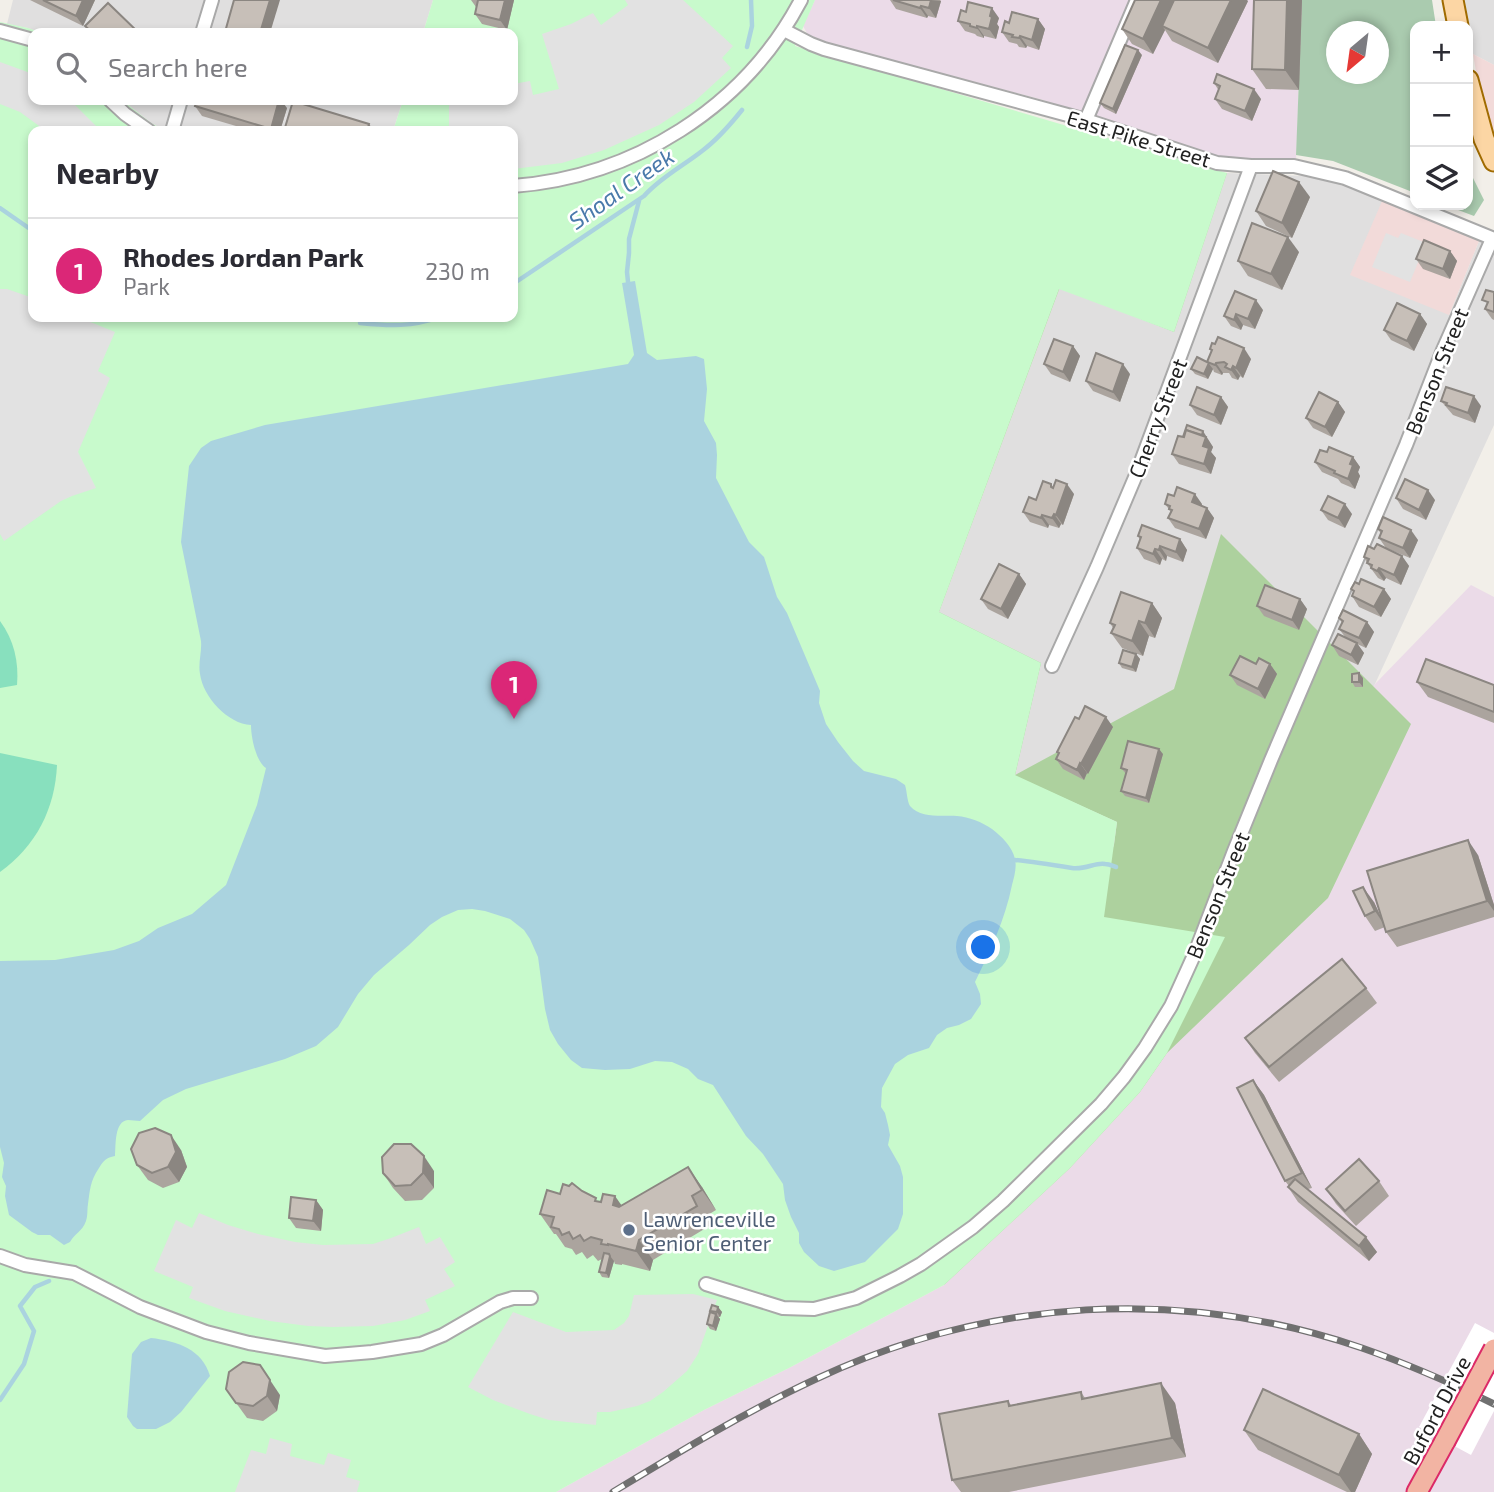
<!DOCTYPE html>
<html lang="en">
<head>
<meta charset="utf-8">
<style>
	:root { --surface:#fff; --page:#f7f7f7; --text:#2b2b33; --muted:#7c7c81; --line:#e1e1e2; --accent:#db2777 }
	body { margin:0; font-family:"Exo 2",sans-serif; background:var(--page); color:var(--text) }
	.controls { position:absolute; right:21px; top:21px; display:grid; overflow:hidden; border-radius:14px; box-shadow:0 4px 10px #0003 }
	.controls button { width:63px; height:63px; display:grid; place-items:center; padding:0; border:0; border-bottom:2px solid var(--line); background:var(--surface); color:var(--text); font:35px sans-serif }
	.compass { position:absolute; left:1326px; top:21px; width:63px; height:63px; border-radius:50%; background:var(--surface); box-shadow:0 4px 10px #0003; rotate:209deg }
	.you { position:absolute; left:984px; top:948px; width:24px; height:24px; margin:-18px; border:5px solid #fff; border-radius:50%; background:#1a73e8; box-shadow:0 0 0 10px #1a73e833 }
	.badge { display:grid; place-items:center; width:46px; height:46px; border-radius:50%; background:var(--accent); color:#fff; font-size:23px; font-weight:700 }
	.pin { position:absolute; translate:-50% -58px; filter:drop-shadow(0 2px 4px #0008) }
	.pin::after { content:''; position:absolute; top:37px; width:24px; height:21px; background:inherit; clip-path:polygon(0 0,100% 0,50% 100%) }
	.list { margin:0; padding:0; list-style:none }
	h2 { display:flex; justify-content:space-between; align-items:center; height:91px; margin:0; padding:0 28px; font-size:30px }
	h2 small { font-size:23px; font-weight:400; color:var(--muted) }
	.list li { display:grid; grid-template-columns:46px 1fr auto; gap:21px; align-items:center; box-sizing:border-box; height:105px; padding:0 28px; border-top:2px solid var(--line) }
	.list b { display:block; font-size:26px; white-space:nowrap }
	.list p { margin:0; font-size:23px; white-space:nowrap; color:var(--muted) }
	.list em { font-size:23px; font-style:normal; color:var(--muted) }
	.icon { flex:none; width:38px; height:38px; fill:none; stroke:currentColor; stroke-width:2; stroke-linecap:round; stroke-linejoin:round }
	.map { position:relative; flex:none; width:1494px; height:1492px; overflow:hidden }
	.search { position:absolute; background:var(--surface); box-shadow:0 4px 10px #0003; left:28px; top:28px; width:490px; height:77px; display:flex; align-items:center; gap:18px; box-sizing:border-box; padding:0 24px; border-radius:14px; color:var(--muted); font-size:26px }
	.panel { position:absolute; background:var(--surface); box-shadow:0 4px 10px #0003; left:28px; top:126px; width:490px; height:196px; border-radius:14px }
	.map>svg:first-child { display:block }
	.residential { fill:#e0dfdf }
	.commercial { fill:#f2dad9 }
	.industrial { fill:#ebdbe8 }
	.forest { fill:#add19e }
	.cemetery { fill:#aacbaf; fill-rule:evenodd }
	.park { fill:#c8facc }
	.pitch { fill:#88e0be }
	.parking { fill:#e2e2e2 }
	.water { fill:#aad3df }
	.pier { fill:#fff }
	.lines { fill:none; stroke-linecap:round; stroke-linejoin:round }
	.stream { stroke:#aad3df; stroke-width:4.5 }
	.minor-casing { stroke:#a9a9a9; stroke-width:16 }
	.primary-casing { stroke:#a06b00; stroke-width:23 }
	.trunk-casing { stroke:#dc2a67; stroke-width:23 }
	.minor { stroke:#fff; stroke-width:12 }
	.primary { stroke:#fcd6a4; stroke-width:19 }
	.trunk { stroke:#f2b4a3; stroke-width:19 }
	.rail-casing { stroke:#707070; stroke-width:7 }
	.rail { stroke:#fff; stroke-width:4.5; stroke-dasharray:13; stroke-linecap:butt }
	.trunk-bridge-casing { stroke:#dc2a67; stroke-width:23; stroke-linecap:butt }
	.trunk-bridge { stroke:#f2b4a3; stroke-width:19 }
	.wall { fill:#aba49e }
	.shaded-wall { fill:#8b8681 }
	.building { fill:#c7bfb8; stroke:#8b8681; stroke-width:2 }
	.service-dot { fill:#5c6f8a; stroke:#fff; stroke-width:2.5 }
	.labels { text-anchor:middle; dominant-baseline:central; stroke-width:5; stroke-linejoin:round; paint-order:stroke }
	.street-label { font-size:21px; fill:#222; stroke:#fff }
	.service-label { font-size:21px; fill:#4e5e75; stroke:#fff; text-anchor:start }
	.water-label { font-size:23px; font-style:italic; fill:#4a7aab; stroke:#fff }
</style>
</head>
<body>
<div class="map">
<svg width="1494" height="1492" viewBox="0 0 1494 1492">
	<rect width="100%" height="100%" fill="#f2efe9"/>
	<g class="residential">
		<path d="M 13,0 L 433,0 L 423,33 L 42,33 L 28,28 L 7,24 Z"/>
		<path d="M 1465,0 L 1494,0 L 1494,65 L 1473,54 Z"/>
		<path d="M 122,100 L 403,100 L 393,131 L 166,131 L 151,123 Z"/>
		<path d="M 1227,173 L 1305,176 L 1333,181 L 1383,199 L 1449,315 L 1479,241 L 1494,248 L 1494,425 L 1375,684 L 1225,937 L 1015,775 L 939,612 L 1060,287 L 1174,331 Z"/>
	</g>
	<g class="commercial">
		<path d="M 1473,54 L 1494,65 L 1494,138 L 1478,83 Z"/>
		<path d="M 1383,199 L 1479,241 L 1449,315 L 1350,275 Z"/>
	</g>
	<g class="industrial">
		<path d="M 815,0 L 1302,0 L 1296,161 L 1251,161 L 1215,156 L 1043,100 L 820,41 L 808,35 L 803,26 Z"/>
		<path d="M 1471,585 L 1494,597 L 1494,1492 L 556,1492 L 704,1410 L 789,1368 L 944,1285 L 1070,1168 L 1140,1092 L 1166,1053 L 1225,937 L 1375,684 Z"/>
	</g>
	<path class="forest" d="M 1227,173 L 1174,332 L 1060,287 L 939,612 L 1041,663 L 1015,775 L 1174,689 L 1221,534 L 1411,724 L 1328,898 L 1167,1053 L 1140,1092 L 1070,1168 L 944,1285 L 1114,845 L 1117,822 L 1015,776 L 663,199 Z"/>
	<g class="cemetery">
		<path d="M 1302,0 L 1432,0 L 1436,26 L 1415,26 L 1415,193 L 1333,161 L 1296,155 ZM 1336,32 L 1378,32 L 1378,74 L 1336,74 Z"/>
		<path d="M 1468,168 L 1484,200 L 1474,216 L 1445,205 L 1468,205 Z"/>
	</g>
	<path class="park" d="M 433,0 L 815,0 L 795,46 L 1227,173 L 1174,332 L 1059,289 L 939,612 L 1041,663 L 1015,775 L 1117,822 L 1104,917 L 1225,937 L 1167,1053 L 1140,1092 L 1070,1168 L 944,1285 L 789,1368 L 704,1410 L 556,1492 L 0,1492 L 0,22 L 28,28 L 42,33 L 33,33 L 33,100 L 122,100 L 151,123 L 166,131 L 33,131 L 33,317 L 513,317 L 513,131 L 393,131 L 403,100 L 513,100 L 513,33 L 423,33 Z"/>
	<g class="pitch">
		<path d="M 0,621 C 14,640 19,662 17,685 L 0,688 Z"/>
		<path d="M 0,753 L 57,765 C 55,809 36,846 0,872 Z"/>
	</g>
	<g class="parking">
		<path d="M 625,0 L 683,0 L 733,46 L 722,58 L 731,68 L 694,102 L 659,125 L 604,150 L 562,163 L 513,169 L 513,131 L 449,131 L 449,100 L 513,100 L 513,84 L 530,81 L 533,95 L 559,89 L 542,34 L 571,24 L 593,13 L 601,25 L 628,5 Z"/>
		<path d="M 0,62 L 33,74 L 33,100 L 70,100 L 101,131 L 46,131 L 20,112 L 0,104 Z"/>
		<path d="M 1386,233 L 1398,238 L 1401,233 L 1426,243 L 1410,282 L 1372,267 Z"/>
		<path d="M 0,289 L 7,289 L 33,298 L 33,317 L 78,317 L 115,332 L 98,371 L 110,378 L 78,452 L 96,488 L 72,496 L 61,501 L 4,541 L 0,534 Z"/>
		<path d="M 199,1213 L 228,1225 L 258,1234 L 295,1242 L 323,1245 L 373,1244 L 391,1238 L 419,1227 L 426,1244 L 440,1237 L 455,1262 L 444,1269 L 455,1286 L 425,1300 L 430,1311 L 405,1320 L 373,1326 L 333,1327 L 308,1326 L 270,1321 L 225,1311 L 189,1298 L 193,1287 L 154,1271 L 176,1220 L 192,1228 Z"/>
		<path d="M 693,1294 L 717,1300 L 698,1354 L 687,1371 L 663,1392 L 650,1401 L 637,1406 L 610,1412 L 597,1412 L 596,1425 L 549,1420 L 530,1414 L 493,1400 L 468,1387 L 513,1312 L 566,1332 L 614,1330 L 624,1323 L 629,1316 L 634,1295 Z"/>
		<path d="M 270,1438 L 292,1444 L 290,1456 L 324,1465 L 328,1453 L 351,1460 L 346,1477 L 360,1481 L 357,1492 L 235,1492 L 251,1450 L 266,1454 Z"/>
	</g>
	<g class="water">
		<path d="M 635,281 L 647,353 L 657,360 L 696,356 L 704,359 L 707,389 L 704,421 L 716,443 L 717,455 L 716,478 L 749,542 L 764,557 L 777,597 L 787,613 L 820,691 L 819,703 L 826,724 L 838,742 L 853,761 L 864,771 L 896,779 L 905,785 C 907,791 907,801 910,806 C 921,819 942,815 957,816 C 969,817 982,822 992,829 C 1002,837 1012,846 1015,859 C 1017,868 1014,877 1012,885 C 1005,920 990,951 975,982 L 980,994 L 981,1004 L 971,1019 L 959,1025 L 947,1028 L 937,1035 L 929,1048 L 908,1055 L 895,1064 L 882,1088 L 881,1107 L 885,1113 L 888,1125 L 890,1135 L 888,1145 L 900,1166 L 903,1177 L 903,1214 L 898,1229 L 865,1262 L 834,1271 L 819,1266 L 804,1252 L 799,1243 L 799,1233 L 791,1217 L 785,1200 L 783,1184 L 763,1154 L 746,1136 L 713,1085 L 698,1079 L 688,1069 L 672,1062 L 655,1061 L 630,1069 L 605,1070 L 582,1068 L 571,1060 L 558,1044 L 550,1030 L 545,1009 L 538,957 L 530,939 L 524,930 L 510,919 L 485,911 L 472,909 L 458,910 L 442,917 L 430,925 L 409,945 L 374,975 L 358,994 L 338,1027 L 316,1046 L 285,1059 L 186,1089 L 163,1100 L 140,1121 C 136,1121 132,1120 128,1120 C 114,1121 116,1146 115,1156 C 106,1158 104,1160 99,1168 C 90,1181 90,1190 88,1204 C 87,1210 88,1215 86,1221 C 82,1232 75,1233 70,1242 L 64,1245 L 50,1235 L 38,1235 L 32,1232 L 9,1215 L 5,1196 L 6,1186 L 2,1177 L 4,1163 L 0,1147 L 0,961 L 55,960 L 114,950 L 139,941 L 158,928 L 192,914 L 226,885 L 257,805 L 266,768 C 256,762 251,737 251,725 C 228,724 203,697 200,674 C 198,663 202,652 201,641 L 181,542 L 189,466 L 201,448 L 211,441 L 265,425 L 628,364 L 634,355 L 622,283 Z"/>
		<path d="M 151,1338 C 177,1341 202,1349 210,1376 L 181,1412 L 170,1422 L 156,1429 L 137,1429 L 133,1426 L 127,1417 L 132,1354 L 141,1342 Z"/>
	</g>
	<path class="pier" d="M 1475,1323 L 1494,1333 L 1494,1411 L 1471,1455 L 1419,1427 Z"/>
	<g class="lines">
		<g class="stream">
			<path d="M 747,47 L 752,26 L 751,0"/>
			<path d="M 0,208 L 33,231"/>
			<path d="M 628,282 L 627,272 L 629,253 L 629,239 L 639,201"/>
			<path d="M 513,284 L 644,196 C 661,177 683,166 702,151 C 718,139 730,125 742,110"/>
			<path d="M 360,323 C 390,326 412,327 440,317"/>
			<path d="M 1015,860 C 1034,862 1053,865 1072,868 C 1085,870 1096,862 1105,864 C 1109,864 1113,866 1116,867"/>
			<path d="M 0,1400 L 24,1364 L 34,1331 L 20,1306 L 35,1287 L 49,1281"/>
		</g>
		<g class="minor-casing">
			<g id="minor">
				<path d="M 784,30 L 811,44 L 824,49 L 1086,120 L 1217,163 L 1251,166 L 1294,166 L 1345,178 L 1494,239"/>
				<path d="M 0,31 L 33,40"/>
				<path d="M 202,33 L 212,0"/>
				<path d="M 110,100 L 125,114 L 149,131"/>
				<path d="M 1086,120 L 1137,0"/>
				<path d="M 172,131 L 181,100"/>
				<path d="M 513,186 C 633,177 744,108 801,0"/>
				<path d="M 1052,666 L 1097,567 L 1136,475 L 1251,166"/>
				<path d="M 0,1256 L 25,1265 L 74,1273 L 140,1307 L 206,1332 L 249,1343 L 325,1356 L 372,1352 L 421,1344 L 443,1335 L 500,1302 L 513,1298 L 531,1298"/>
				<path d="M 706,1284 L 783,1308 L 814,1309 L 856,1298 L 900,1276 L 921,1264 L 973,1227 L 1003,1201 L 1101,1104 L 1124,1077 L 1145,1048 L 1171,1006 L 1195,953 L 1234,851 L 1271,760 L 1406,445 L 1443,350 L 1492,239"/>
			</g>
		</g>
		<g class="primary-casing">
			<g id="primary">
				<path d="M 1453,0 L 1458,26"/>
				<path d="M 1468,80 L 1484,139 L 1494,161"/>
			</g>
		</g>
		<g class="trunk-casing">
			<path id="trunk" d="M 1417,1492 L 1445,1441"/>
		</g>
		<use href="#minor" class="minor"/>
		<use href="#primary" class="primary"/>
		<use href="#trunk" class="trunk"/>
		<g class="rail-casing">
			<path id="rail" d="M 613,1492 C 679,1452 745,1412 816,1379 C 989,1298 1181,1286 1362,1348 C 1408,1364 1451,1383 1494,1404"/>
		</g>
		<use href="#rail" class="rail"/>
		<g class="trunk-bridge-casing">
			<path id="trunk-bridge" d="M 1445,1441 L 1494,1349"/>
		</g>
		<use href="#trunk-bridge" class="trunk-bridge"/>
	</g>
	<g class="wall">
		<path d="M 30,0 L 95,0 L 83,26 Z"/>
		<path d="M 471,0 L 514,0 L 507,30 L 482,24 L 475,14 L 476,7 Z"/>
		<path d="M 890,0 L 940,0 L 941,1 L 936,18 L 928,16 L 927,18 L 896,9 Z"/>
		<path d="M 1254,0 L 1302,0 L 1299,90 L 1266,89 L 1252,69 Z"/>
		<path d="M 1248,1 L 1218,63 L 1172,41 L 1165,30 L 1153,54 L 1132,44 L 1122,29 Z"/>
		<path d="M 999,18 L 997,24 L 999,27 L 996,39 L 984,36 L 984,38 L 977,36 L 975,34 L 965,31 L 958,21 Z"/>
		<path d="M 1038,19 L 1045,29 L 1039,50 L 1027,46 L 1026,48 L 1019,47 L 1017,44 L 1009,42 L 1002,32 L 1009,23 Z"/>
		<path d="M 1142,55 L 1116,114 L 1104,108 L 1100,103 Z"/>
		<path d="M 1214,83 L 1261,99 L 1252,121 L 1222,109 L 1215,99 L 1219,91 Z"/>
		<path d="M 195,106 L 287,108 L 280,131 L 253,131 L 202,116 Z"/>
		<path d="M 1310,197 L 1292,238 L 1266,226 L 1256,211 Z"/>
		<path d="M 1450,251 L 1457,261 L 1450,279 L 1423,269 L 1416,259 Z"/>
		<path d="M 1299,252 L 1282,290 L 1248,276 L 1238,261 Z"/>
		<path d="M 1485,309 L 1494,312 L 1494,320 L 1492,319 Z"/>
		<path d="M 1263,310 L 1255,329 L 1243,325 L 1241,330 L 1231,326 L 1224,316 Z"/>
		<path d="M 1420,314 L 1427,324 L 1414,351 L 1391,340 L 1384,330 Z"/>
		<path d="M 1073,346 L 1080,356 L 1070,382 L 1051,374 L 1044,364 Z"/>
		<path d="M 1210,349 L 1251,359 L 1243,378 L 1240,376 L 1238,380 L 1232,378 L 1229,373 L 1223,373 L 1222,375 L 1214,372 L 1213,369 L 1208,379 L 1195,374 L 1191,369 L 1208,363 L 1212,352 Z"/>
		<path d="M 1130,374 L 1120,402 L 1093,391 L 1086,381 Z"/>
		<path d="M 1221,397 L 1228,407 L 1221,425 L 1197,415 L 1190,405 Z"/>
		<path d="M 1441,401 L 1481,406 L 1475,423 L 1453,415 Z"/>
		<path d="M 1338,402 L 1345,412 L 1332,437 L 1313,428 L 1306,418 Z"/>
		<path d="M 1207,436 L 1206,437 L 1213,447 L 1211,452 L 1216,458 L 1211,474 L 1179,464 L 1172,454 L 1183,437 Z"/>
		<path d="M 1327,452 L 1353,457 L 1360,467 L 1358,472 L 1360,476 L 1355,489 L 1341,483 L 1338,479 L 1322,472 L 1315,462 Z"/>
		<path d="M 1051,484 L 1053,487 L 1074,494 L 1063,525 L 1061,524 L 1059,528 L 1049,525 L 1048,528 L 1030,522 L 1023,512 Z"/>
		<path d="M 1396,498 L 1435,500 L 1426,520 L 1403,509 Z"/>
		<path d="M 1165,504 L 1202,504 L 1202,506 L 1207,508 L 1214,518 L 1206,539 L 1175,528 L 1168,518 L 1171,512 Z"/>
		<path d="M 1321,510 L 1352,514 L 1345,528 L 1328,520 Z"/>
		<path d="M 1378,529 L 1418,540 L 1410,558 L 1386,548 L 1379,538 L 1381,534 Z"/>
		<path d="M 1138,536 L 1180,539 L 1187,550 L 1183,562 L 1167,556 L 1166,561 L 1162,559 L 1160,565 L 1144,559 L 1137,548 L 1140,540 Z"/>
		<path d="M 1374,549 L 1402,556 L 1409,566 L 1401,585 L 1386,578 L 1384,581 L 1378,578 L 1367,563 L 1364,557 Z"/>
		<path d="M 1019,574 L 1026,584 L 1008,619 L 988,609 L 981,599 Z"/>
		<path d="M 1359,584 L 1384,589 L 1391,599 L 1381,617 L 1359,607 L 1352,596 L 1354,593 L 1351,589 Z"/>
		<path d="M 1300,599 L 1307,609 L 1299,630 L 1264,616 L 1257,606 Z"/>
		<path d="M 1152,603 L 1162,618 L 1155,638 L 1149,636 L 1143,656 L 1122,648 L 1111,633 L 1113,628 L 1110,623 Z"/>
		<path d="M 1339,618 L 1367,622 L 1374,632 L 1366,648 L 1357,644 L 1364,653 L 1358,665 L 1339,656 L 1332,645 L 1346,638 L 1339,629 L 1342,623 Z"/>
		<path d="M 1136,654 L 1140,659 L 1136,672 L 1122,668 L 1119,663 Z"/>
		<path d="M 1270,664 L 1277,674 L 1265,699 L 1237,685 L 1230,675 Z"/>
		<path d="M 1363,678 L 1363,687 L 1355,687 L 1352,682 Z"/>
		<path d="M 1417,682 L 1494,685 L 1494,723 L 1428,697 Z"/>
		<path d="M 1079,719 L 1113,727 L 1088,774 L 1087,773 L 1084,780 L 1063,769 L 1056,759 L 1059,754 L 1057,752 Z"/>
		<path d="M 1163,754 L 1149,803 L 1125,796 L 1121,791 L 1126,774 L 1121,768 Z"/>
		<path d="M 1478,855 L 1494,905 L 1494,917 L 1397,947 L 1386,932 L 1385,927 L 1375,931 L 1365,916 L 1374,902 L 1383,921 Z"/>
		<path d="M 1366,988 L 1377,1003 L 1279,1082 L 1255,1053 L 1245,1038 Z"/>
		<path d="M 1253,1080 L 1264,1095 L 1312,1188 L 1308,1189 L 1377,1252 L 1369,1261 L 1298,1202 L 1288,1187 L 1289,1186 L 1285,1181 Z"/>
		<path d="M 181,1150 L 187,1167 L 179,1182 L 163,1188 L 148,1180 L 137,1165 Z"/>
		<path d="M 434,1171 L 434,1188 L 422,1200 L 405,1201 L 393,1188 L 383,1173 Z"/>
		<path d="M 1379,1181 L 1389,1196 L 1356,1226 L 1336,1204 L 1326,1189 Z"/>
		<path d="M 702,1187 L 716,1210 L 706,1216 L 711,1225 L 653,1260 L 650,1271 L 622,1264 L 622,1265 L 615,1264 L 614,1261 L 609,1278 L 602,1277 L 599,1272 L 602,1259 L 598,1261 L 593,1255 L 587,1259 L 582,1252 L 576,1255 L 572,1249 L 565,1247 L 556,1234 L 554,1234 L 540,1214 L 560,1194 L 582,1191 L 598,1202 L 621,1206 Z"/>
		<path d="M 316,1200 L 323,1210 L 321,1231 L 296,1228 L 289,1218 Z"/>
		<path d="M 718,1307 L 722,1312 L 720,1317 L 718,1317 L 720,1319 L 716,1331 L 710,1329 L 707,1324 L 712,1313 L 710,1311 Z"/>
		<path d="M 226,1389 L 280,1395 L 277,1411 L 263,1421 L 247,1418 Z"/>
		<path d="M 1081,1392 L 1085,1398 L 1175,1403 L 1186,1457 L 1009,1492 L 961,1492 L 952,1480 L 1008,1401 L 1011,1405 Z"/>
		<path d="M 1244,1430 L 1359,1434 L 1372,1454 L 1355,1492 L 1347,1492 L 1258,1450 Z"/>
	</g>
	<g class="shaded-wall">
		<path d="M 83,0 L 95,0 L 83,26 L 76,16 Z"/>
		<path d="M 270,0 L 280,0 L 270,33 L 260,33 Z"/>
		<path d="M 505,0 L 514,0 L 507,30 L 500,20 Z"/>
		<path d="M 931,0 L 941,1 L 936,18 L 929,8 Z"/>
		<path d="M 1161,0 L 1179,0 L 1162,26 L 1165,30 L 1153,54 L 1143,39 Z"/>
		<path d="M 1231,0 L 1247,0 L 1248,1 L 1218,63 L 1208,48 Z"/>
		<path d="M 1287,0 L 1302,0 L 1299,90 L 1285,70 Z"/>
		<path d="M 921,6 L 928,16 L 927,18 L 920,8 Z"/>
		<path d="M 992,8 L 999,18 L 997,24 L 999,27 L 996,39 L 989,29 L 990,16 Z"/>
		<path d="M 1038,19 L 1045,29 L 1039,50 L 1032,40 Z"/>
		<path d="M 977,26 L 984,36 L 984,38 L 977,28 Z"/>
		<path d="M 1020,36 L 1027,46 L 1026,48 L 1019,38 Z"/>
		<path d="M 1138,50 L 1142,55 L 1116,114 L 1113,109 Z"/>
		<path d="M 1254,89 L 1261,99 L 1252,121 L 1245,111 Z"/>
		<path d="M 279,100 L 281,100 L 287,108 L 280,131 L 273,131 L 271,129 Z"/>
		<path d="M 369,124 L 374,131 L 367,131 Z"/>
		<path d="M 1299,182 L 1310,197 L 1292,238 L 1282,223 Z"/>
		<path d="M 1288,237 L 1299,252 L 1282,290 L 1271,274 Z"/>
		<path d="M 1450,251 L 1457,261 L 1450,279 L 1443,269 Z"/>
		<path d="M 1256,300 L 1263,310 L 1255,329 L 1248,319 Z"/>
		<path d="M 1236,314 L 1243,325 L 1241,330 L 1234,320 Z"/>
		<path d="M 1420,314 L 1427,324 L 1414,351 L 1407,341 Z"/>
		<path d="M 1073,346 L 1080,356 L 1070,382 L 1063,372 Z"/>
		<path d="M 1244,348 L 1251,359 L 1243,378 L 1236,368 Z"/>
		<path d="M 1216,363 L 1223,373 L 1222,375 L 1215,365 Z"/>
		<path d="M 1123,364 L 1130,374 L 1120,402 L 1113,392 Z"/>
		<path d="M 1209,364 L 1213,369 L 1208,379 L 1204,374 Z"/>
		<path d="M 1233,366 L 1240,376 L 1238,380 L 1231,370 Z"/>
		<path d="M 1474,396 L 1481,406 L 1475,423 L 1468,413 Z"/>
		<path d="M 1221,397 L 1228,407 L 1221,425 L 1214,415 Z"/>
		<path d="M 1338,402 L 1345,412 L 1332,437 L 1325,427 Z"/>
		<path d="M 1203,431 L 1213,447 L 1211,452 L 1216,458 L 1211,474 L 1204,464 L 1203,446 L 1201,439 Z"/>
		<path d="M 1353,457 L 1360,467 L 1358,472 L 1360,476 L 1355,489 L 1348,479 L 1350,464 Z"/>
		<path d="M 1067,484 L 1074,494 L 1063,525 L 1056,515 Z"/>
		<path d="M 1428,490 L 1435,500 L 1426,520 L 1419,510 Z"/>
		<path d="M 1195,494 L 1202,504 L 1199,512 L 1192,502 Z"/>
		<path d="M 1345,504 L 1352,514 L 1345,528 L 1338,518 Z"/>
		<path d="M 1207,508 L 1214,518 L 1206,539 L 1199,529 Z"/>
		<path d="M 1054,514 L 1061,524 L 1059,528 L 1052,518 Z"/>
		<path d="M 1042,515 L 1049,525 L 1048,528 L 1041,518 Z"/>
		<path d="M 1411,530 L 1418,540 L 1410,558 L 1403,548 Z"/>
		<path d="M 1180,539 L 1187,550 L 1183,562 L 1176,552 Z"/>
		<path d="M 1160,546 L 1167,556 L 1166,561 L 1159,550 Z"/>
		<path d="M 1155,549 L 1162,559 L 1160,565 L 1153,554 Z"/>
		<path d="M 1402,556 L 1409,566 L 1401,585 L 1394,575 Z"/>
		<path d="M 1379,568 L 1386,578 L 1384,581 L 1377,571 Z"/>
		<path d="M 1019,574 L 1026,584 L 1008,619 L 1001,609 Z"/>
		<path d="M 1384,589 L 1391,599 L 1381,617 L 1374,607 Z"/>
		<path d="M 1300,599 L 1307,609 L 1299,630 L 1292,620 Z"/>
		<path d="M 1152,603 L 1162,618 L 1155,638 L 1145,623 Z"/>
		<path d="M 1139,621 L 1149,636 L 1143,656 L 1132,641 Z"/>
		<path d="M 1367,622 L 1374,632 L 1366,648 L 1359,638 Z"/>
		<path d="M 1357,643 L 1364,653 L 1358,665 L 1351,655 Z"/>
		<path d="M 1136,654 L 1140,659 L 1136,672 L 1132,667 Z"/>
		<path d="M 1270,664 L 1277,674 L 1265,699 L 1258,689 Z"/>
		<path d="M 1359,673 L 1363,678 L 1363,687 L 1359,682 Z"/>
		<path d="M 1106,717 L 1113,727 L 1088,774 L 1081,764 Z"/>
		<path d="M 1159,749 L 1163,754 L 1149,803 L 1146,798 Z"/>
		<path d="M 1080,763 L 1087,773 L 1084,780 L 1077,770 Z"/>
		<path d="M 1468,840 L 1478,855 L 1494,905 L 1494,911 L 1487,901 Z"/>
		<path d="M 1363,887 L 1374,902 L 1385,926 L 1375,911 Z"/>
		<path d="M 1253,1080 L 1264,1095 L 1312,1188 L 1302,1173 Z"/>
		<path d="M 171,1135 L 181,1150 L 187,1167 L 179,1182 L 168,1167 Z"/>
		<path d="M 424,1156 L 434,1171 L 434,1188 L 423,1173 Z"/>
		<path d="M 688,1167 L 702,1187 L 716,1210 L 702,1190 Z"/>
		<path d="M 615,1196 L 629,1216 L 613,1205 Z"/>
		<path d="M 316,1200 L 323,1210 L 321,1231 L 313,1221 Z"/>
		<path d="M 1366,1237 L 1377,1252 L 1369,1261 L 1359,1246 Z"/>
		<path d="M 639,1240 L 653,1260 L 650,1271 L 636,1251 Z"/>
		<path d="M 610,1256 L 614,1261 L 609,1278 L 606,1273 Z"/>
		<path d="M 718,1307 L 722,1312 L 720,1317 L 717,1312 Z"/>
		<path d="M 716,1314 L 720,1319 L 716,1331 L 713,1326 Z"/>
		<path d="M 260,1365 L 280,1395 L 277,1411 L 267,1396 Z"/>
		<path d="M 1161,1383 L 1175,1403 L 1186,1457 L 1172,1438 Z"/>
		<path d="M 1359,1434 L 1372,1454 L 1355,1492 L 1351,1492 L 1339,1475 Z"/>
	</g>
	<g class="building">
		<path d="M 43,0 L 83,0 L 76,16 Z"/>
		<path d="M 234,0 L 270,0 L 260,33 L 231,33 L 225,32 Z"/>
		<path d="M 478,0 L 505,0 L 500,20 L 475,14 Z"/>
		<path d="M 893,0 L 931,0 L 929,8 L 921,6 L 920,8 Z"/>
		<path d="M 1135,0 L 1161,0 L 1143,39 L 1122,29 Z"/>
		<path d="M 1174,0 L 1231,0 L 1208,48 L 1162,26 Z"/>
		<path d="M 1254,0 L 1287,0 L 1285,70 L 1252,69 Z"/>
		<path d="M 968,2 L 992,8 L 990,16 L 992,17 L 989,29 L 977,26 L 977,28 L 970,26 L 970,24 L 958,21 L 961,10 L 966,12 Z"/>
		<path d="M 108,3 L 139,33 L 93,33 L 85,26 Z"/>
		<path d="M 1012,12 L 1038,19 L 1032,40 L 1020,36 L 1019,38 L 1012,37 L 1013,35 L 1002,32 L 1005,21 L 1009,23 Z"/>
		<path d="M 1125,45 L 1138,50 L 1113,109 L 1100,103 Z"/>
		<path d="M 1217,74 L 1254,89 L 1245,111 L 1215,99 L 1220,86 L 1214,83 Z"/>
		<path d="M 197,100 L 279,100 L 271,129 L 195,106 Z"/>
		<path d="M 293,101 L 369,124 L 367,131 L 284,131 Z"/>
		<path d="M 1273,171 L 1299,182 L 1282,223 L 1256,211 Z"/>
		<path d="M 1252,223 L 1288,237 L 1271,274 L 1238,261 Z"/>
		<path d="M 1424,240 L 1450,251 L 1443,269 L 1416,259 Z"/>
		<path d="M 1486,290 L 1494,292 L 1494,312 L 1485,309 L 1488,302 L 1482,300 Z"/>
		<path d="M 1235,291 L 1256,300 L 1248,319 L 1236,314 L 1234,320 L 1224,316 Z"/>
		<path d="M 1397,303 L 1420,314 L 1407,341 L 1384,330 Z"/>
		<path d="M 1218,337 L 1244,348 L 1236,368 L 1233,366 L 1231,370 L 1225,367 L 1227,364 L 1224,362 L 1216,363 L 1215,365 L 1207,362 L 1212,350 L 1210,349 L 1212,343 L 1215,344 Z"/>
		<path d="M 1054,339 L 1073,346 L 1063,372 L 1044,364 Z"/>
		<path d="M 1096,353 L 1123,364 L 1113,392 L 1086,381 Z"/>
		<path d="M 1197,357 L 1209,363 L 1204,374 L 1191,369 Z"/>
		<path d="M 1197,387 L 1221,397 L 1214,415 L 1190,405 Z"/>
		<path d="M 1446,387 L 1474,396 L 1468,413 L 1446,405 L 1447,403 L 1441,401 Z"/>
		<path d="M 1319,392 L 1338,402 L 1325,427 L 1306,418 Z"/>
		<path d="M 1187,425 L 1203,431 L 1202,435 L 1186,430 L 1184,437 L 1183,437 Z"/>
		<path d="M 1186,430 L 1206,437 L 1203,446 L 1209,448 L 1204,464 L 1172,454 L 1178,436 L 1184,437 Z"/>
		<path d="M 1329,447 L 1353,457 L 1350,464 L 1353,465 L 1348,479 L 1334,473 L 1335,471 L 1315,462 L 1320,450 L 1327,452 Z"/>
		<path d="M 1405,479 L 1428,490 L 1419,510 L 1396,498 Z"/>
		<path d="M 1056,480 L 1067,484 L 1056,515 L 1054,514 L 1052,518 L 1042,515 L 1041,518 L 1023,512 L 1029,497 L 1036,500 L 1043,481 L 1051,484 L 1051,487 L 1053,488 Z"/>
		<path d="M 1177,487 L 1195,494 L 1192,502 L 1207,508 L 1199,529 L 1168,518 L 1172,510 L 1169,509 L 1170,506 L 1165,504 L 1168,494 L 1174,496 Z"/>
		<path d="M 1328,496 L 1345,504 L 1338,518 L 1321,510 Z"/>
		<path d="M 1383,517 L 1411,530 L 1403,548 L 1379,538 L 1382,531 L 1378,529 Z"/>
		<path d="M 1142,525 L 1180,539 L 1176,552 L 1160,546 L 1159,550 L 1155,549 L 1153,554 L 1137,548 L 1141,537 L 1138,536 Z"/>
		<path d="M 1377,544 L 1402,556 L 1394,575 L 1379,568 L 1377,571 L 1371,568 L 1372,565 L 1367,563 L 1369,559 L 1364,557 L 1368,546 L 1374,549 Z"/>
		<path d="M 999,564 L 1019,574 L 1001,609 L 981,599 Z"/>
		<path d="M 1361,579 L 1384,589 L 1374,607 L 1352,596 L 1354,591 L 1351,589 L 1355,582 L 1359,584 Z"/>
		<path d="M 1265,585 L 1300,599 L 1292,620 L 1257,606 Z"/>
		<path d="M 1121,592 L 1152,603 L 1145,623 L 1139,621 L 1132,641 L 1111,633 L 1115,625 L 1110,623 Z"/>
		<path d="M 1343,610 L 1367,622 L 1359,638 L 1339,629 L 1343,621 L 1339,618 Z"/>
		<path d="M 1338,634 L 1357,643 L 1351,655 L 1332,645 Z"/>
		<path d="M 1123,650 L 1136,654 L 1132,667 L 1119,663 Z"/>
		<path d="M 1240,656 L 1256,664 L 1259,658 L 1270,664 L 1258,689 L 1230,675 Z"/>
		<path d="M 1426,659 L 1494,685 L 1494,712 L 1417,682 Z"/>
		<path d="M 1359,673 L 1359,682 L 1352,682 L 1352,674 Z"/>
		<path d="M 1085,706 L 1106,717 L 1081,764 L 1080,763 L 1077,770 L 1056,759 L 1059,753 L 1057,752 L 1075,717 L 1079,719 Z"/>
		<path d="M 1128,741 L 1159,749 L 1146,798 L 1121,791 L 1127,770 L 1121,768 Z"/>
		<path d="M 1468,840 L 1487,901 L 1386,932 L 1367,871 Z"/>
		<path d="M 1363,887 L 1375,911 L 1365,916 L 1353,891 Z"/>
		<path d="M 1342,959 L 1366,988 L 1269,1067 L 1245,1038 Z"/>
		<path d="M 1253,1080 L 1302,1173 L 1285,1181 L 1237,1088 Z"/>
		<path d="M 155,1128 L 171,1135 L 176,1152 L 168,1167 L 152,1173 L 137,1165 L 131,1149 L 139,1133 Z"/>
		<path d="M 394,1144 L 411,1144 L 424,1156 L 423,1173 L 411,1185 L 395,1186 L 383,1173 L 382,1157 Z"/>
		<path d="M 1359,1159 L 1379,1181 L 1345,1211 L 1326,1189 Z"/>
		<path d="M 688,1167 L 702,1190 L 692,1196 L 697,1206 L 639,1240 L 636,1251 L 608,1244 L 608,1245 L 601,1244 L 602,1240 L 591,1237 L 584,1241 L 580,1235 L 573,1239 L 569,1232 L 562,1235 L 559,1229 L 551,1227 L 554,1217 L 540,1214 L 547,1190 L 560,1194 L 563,1184 L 569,1186 L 572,1183 L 582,1191 L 596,1198 L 595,1201 L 601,1202 L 603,1194 L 615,1196 L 613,1205 L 619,1207 Z"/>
		<path d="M 1295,1179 L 1366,1237 L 1359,1246 L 1288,1187 Z"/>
		<path d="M 291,1197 L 316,1200 L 313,1221 L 289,1218 Z"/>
		<path d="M 604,1253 L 609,1254 L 610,1256 L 606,1273 L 599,1272 Z"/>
		<path d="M 712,1305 L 718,1307 L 717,1312 L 710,1311 Z"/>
		<path d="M 710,1312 L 716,1314 L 713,1326 L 707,1324 Z"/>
		<path d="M 243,1362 L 260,1365 L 270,1380 L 267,1396 L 253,1406 L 236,1403 L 226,1389 L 229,1372 Z"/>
		<path d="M 1161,1383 L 1172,1438 L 952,1480 L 939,1414 L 1008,1401 L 1009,1406 L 1081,1392 L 1082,1399 Z"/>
		<path d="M 1263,1389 L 1359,1434 L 1339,1475 L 1244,1430 Z"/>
	</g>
	<circle class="service-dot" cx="629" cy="1230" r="7"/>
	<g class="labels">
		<g class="street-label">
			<text transform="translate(1139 138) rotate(17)">East Pike Street</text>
			<text transform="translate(1436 371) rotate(-68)">Benson Street</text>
			<text transform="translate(1157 418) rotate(-69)">Cherry Street</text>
			<text transform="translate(1217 895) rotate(-68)">Benson Street</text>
			<text transform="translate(1436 1410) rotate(-62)">Buford Drive</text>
		</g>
		<g class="service-label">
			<text x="643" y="1218">Lawrenceville<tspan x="643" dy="24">Senior Center</tspan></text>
		</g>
		<g class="water-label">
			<text transform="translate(621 188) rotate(-35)">Shoal Creek</text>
		</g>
	</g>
</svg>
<div class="controls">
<button>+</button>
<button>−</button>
<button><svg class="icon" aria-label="layers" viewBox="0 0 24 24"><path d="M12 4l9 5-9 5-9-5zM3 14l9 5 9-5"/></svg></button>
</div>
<svg class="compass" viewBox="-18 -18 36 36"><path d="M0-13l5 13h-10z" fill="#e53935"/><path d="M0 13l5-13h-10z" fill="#7c7c81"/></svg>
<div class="you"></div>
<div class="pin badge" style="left:514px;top:719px">1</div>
<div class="search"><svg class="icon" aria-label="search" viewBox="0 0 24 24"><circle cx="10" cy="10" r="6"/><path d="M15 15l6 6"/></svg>Search here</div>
<section class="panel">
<h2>Nearby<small></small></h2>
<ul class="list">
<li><span class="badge">1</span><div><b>Rhodes Jordan Park</b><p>Park</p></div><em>230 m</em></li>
</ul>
</section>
</div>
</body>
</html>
